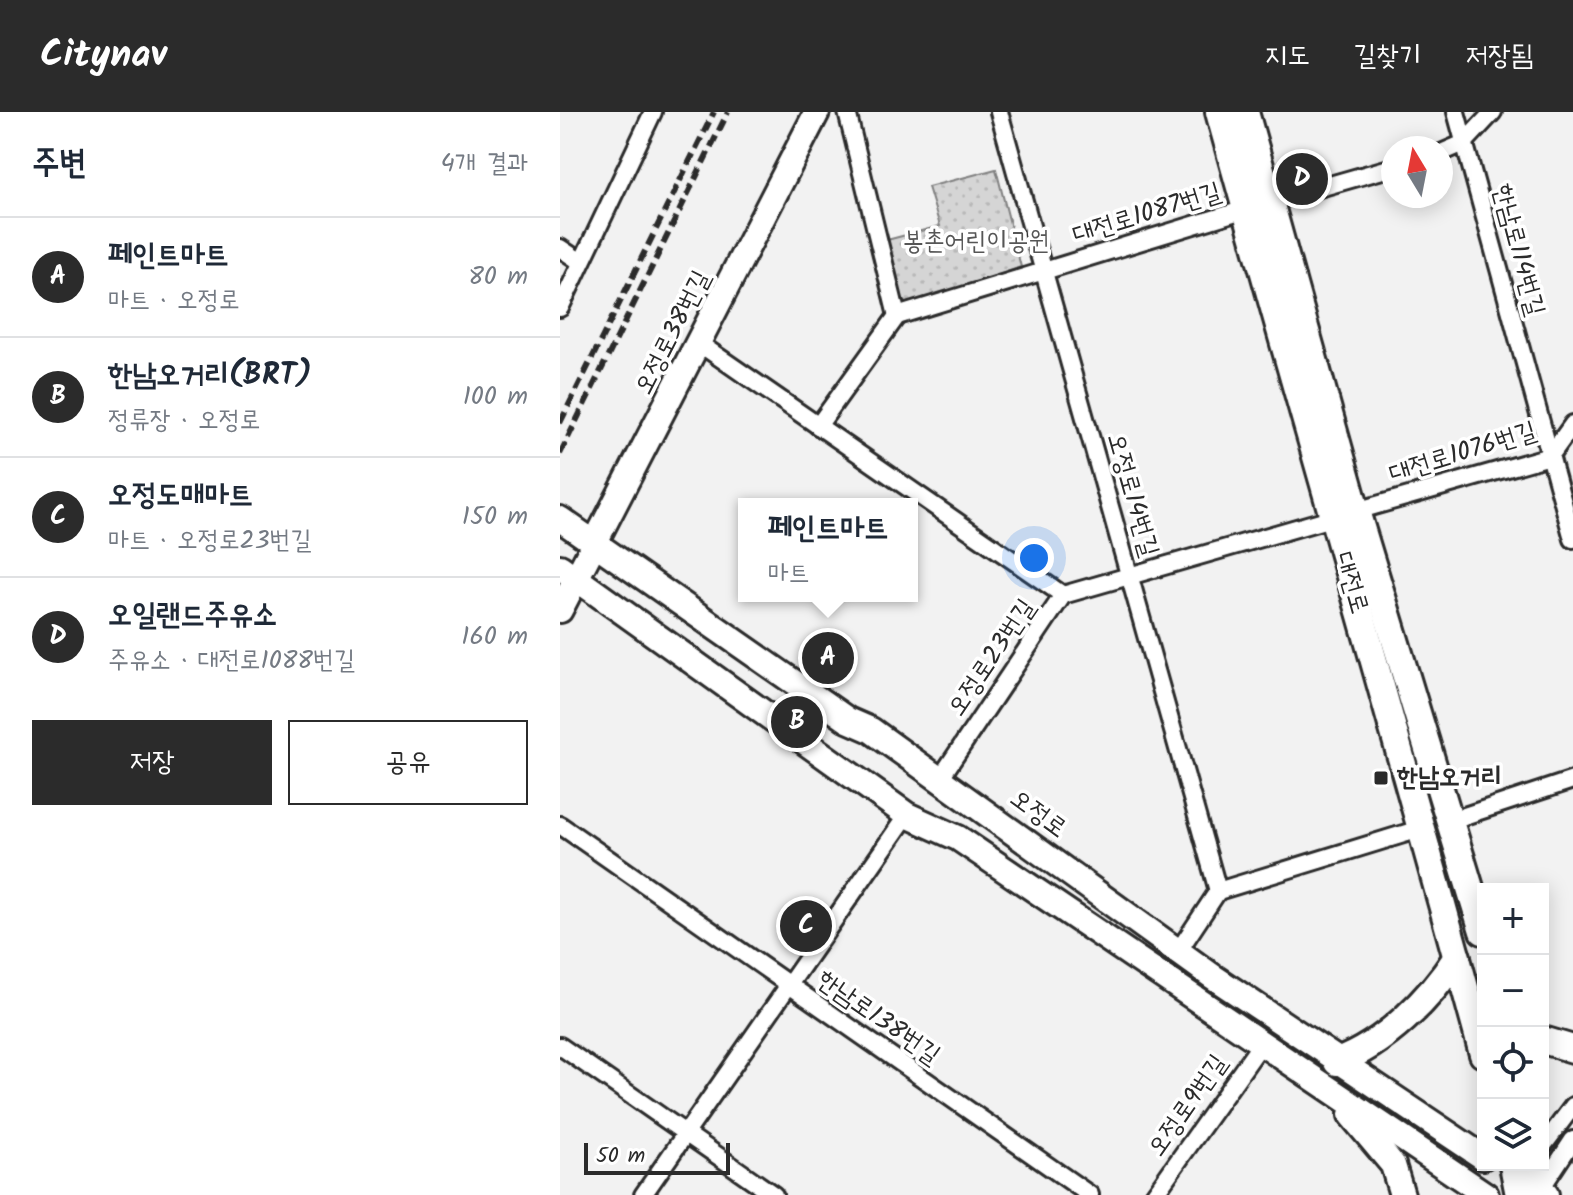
<!DOCTYPE html>
<html lang="ko">
<head>
<meta charset="utf-8">
<style>
	:root { --surface:#fff; --page:#f2f2f3; --text:#1f2937; --muted:#747a83; --line:#e0e1e3; --accent:#2b2b2b }
	body { margin:0; font-family:Kalam,"Poor Story",sans-serif; background:var(--page); color:var(--text) }
	.controls { position:absolute; right:24px; bottom:24px; display:grid; overflow:hidden; border-radius:0px; box-shadow:0 4px 20px #0003 }
	.controls button { width:72px; height:72px; display:grid; place-items:center; padding:0; border:0; border-bottom:2px solid var(--line); background:var(--surface); color:var(--text); font:40px sans-serif }
	.compass { position:absolute; left:821px; top:24px; width:72px; height:72px; border-radius:50%; background:var(--surface); box-shadow:0 4px 20px #0003; rotate:350deg }
	.scale { position:absolute; left:24px; bottom:20px; width:146px; box-sizing:border-box; padding-left:8px; border:4px solid #2b2b2b; border-top:0; font-size:22px; line-height:28px; white-space:nowrap; color:#2b2b2b; -webkit-text-stroke:6px #fff; paint-order:stroke }
	.you { position:absolute; left:474px; top:446px; width:28px; height:28px; margin:-20px; border:6px solid #fff; border-radius:50%; background:#1a73e8; box-shadow:0 0 0 12px #1a73e833 }
	.badge { display:grid; place-items:center; width:52px; height:52px; border-radius:50%; background:var(--accent); color:#fff; font-size:26px; font-weight:700 }
	.pin { position:absolute; translate:-50% -50%; border:4px solid #fff; box-shadow:0 2px 8px #0006 }
	.popup { position:absolute; left:178px; top:386px; width:180px; height:104px; box-sizing:border-box; display:grid; place-content:center; border-radius:0px; background:var(--surface); filter:drop-shadow(0 2px 6px #0005); font-size:26px; white-space:nowrap; color:var(--muted) }
	.popup b { font-size:30px; color:var(--text) }
	.popup::after { content:''; position:absolute; left:50%; top:100%; margin-left:-16px; border:16px solid transparent; border-top-color:var(--surface) }
	.list { margin:0; padding:0; list-style:none }
	h2 { display:flex; justify-content:space-between; align-items:center; height:104px; margin:0; padding:0 32px; font-size:34px }
	h2 small { font-size:26px; font-weight:400; color:var(--muted) }
	.list li { display:grid; grid-template-columns:52px 1fr auto; gap:24px; align-items:center; box-sizing:border-box; height:120px; padding:0 32px; border-top:2px solid var(--line) }
	.list b { display:block; font-size:30px; white-space:nowrap }
	.list p { margin:0; font-size:26px; white-space:nowrap; color:var(--muted) }
	.list em { font-size:26px; font-style:normal; color:var(--muted) }
	.actions { display:flex; gap:16px; padding:24px 32px }
	.actions a { flex:1; padding:18px 0; border:2px solid var(--accent); border-radius:0px; text-align:center; font-size:28px; color:var(--accent) }
	.actions .main { background:var(--accent); color:#fff }
	.icon { flex:none; width:44px; height:44px; fill:none; stroke:currentColor; stroke-width:2; stroke-linecap:round; stroke-linejoin:round }
	.map { position:relative; flex:none; width:1013px; height:1083px; overflow:hidden }
	header { display:flex; align-items:center; gap:48px; box-sizing:border-box; height:112px; padding:0 40px; background:var(--accent); color:#fff }
	header strong { font-size:38px }
	nav { display:flex; gap:44px; margin-inline-start:auto; font-size:28px }
	main { display:flex }
	aside { flex:1; background:var(--surface) }
	.map>svg:first-child { display:block }
	.grass { fill:url(#grass-dots); stroke:#808080; stroke-width:2 }
	.lines { fill:none; stroke-linecap:round; stroke-linejoin:round }
	.street-casing { stroke:#2b2b2b; stroke-width:22 }
	.secondary-casing { stroke:#2b2b2b; stroke-width:30 }
	.primary-casing { stroke:#2b2b2b; stroke-width:32 }
	.street { stroke:#fff; stroke-width:16 }
	.secondary { stroke:#fff; stroke-width:24 }
	.primary { stroke:#fff; stroke-width:26 }
	.rail { stroke:#2b2b2b; stroke-width:6; stroke-dasharray:12 6; stroke-linecap:butt }
	.poi-dot { fill:#2b2b2b; stroke:#fff; stroke-width:3 }
	.labels { text-anchor:middle; dominant-baseline:central; stroke-width:7; stroke-linejoin:round; paint-order:stroke }
	.street-label { font-size:26px; fill:#2b2b2b; stroke:#fff }
	.park-label { font-size:26px; fill:#565656; stroke:#fff }
	.poi-label { font-size:26px; font-weight:bold; fill:#2b2b2b; stroke:#fff; text-anchor:start }
</style>
</head>
<body>
<header>
<strong>Citynav</strong>
<nav><a>지도</a><a>길찾기</a><a>저장됨</a></nav>
</header>
<main>
<aside>
<h2>주변<small>4개 결과</small></h2>
<ul class="list">
<li><span class="badge">A</span><div><b>페인트마트</b><p>마트 · 오정로</p></div><em>80 m</em></li>
<li><span class="badge">B</span><div><b>한남오거리(BRT)</b><p>정류장 · 오정로</p></div><em>100 m</em></li>
<li><span class="badge">C</span><div><b>오정도매마트</b><p>마트 · 오정로23번길</p></div><em>150 m</em></li>
<li><span class="badge">D</span><div><b>오일랜드주유소</b><p>주유소 · 대전로1088번길</p></div><em>160 m</em></li>
</ul>
<div class="actions"><a class="main">저장</a><a>공유</a></div>
</aside>
<div class="map">
<svg width="1013" height="1083" viewBox="0 0 1013 1083">
	<defs>
		<pattern id="grass-dots" width="8" height="8" patternUnits="userSpaceOnUse" patternTransform="scale(2)"><rect width="8" height="8" fill="#d5d5d5"/><path d="M2 2h.1M6 6h.1" fill="none" stroke="#b7b7b7" stroke-width="1.8" stroke-linecap="round"/></pattern>
	</defs>
	<rect width="100%" height="100%" fill="#f2f2f2"/>
	<filter id="ink" filterUnits="userSpaceOnUse"><feTurbulence type="fractalNoise" baseFrequency=".0125" numOctaves="2"/><feDisplacementMap in="SourceGraphic" scale="16" xChannelSelector="R" yChannelSelector="G"/><feConvolveMatrix kernelMatrix="1 2 1 2 8 2 1 2 1" color-interpolation-filters="sRGB"/></filter>
	<g filter="url(#ink)">
		<path class="grass" d="M 436,57 L 461,155 L 347,195 L 337,175 L 327,128 L 380,114 L 368,75 Z"/>
		<g class="lines">
			<g class="street-casing">
				<g id="street">
					<path d="M 287,0 L 337,204"/>
					<path d="M 439,0 L 658,779"/>
					<path d="M 896,0 L 1013,427"/>
					<path d="M 881,41 L 904,31 L 933,0"/>
					<path d="M 710,90 L 833,55"/>
					<path d="M 0,136 L 21,150"/>
					<path d="M 0,196 L 93,0"/>
					<path d="M 337,204 L 686,97"/>
					<path d="M 140,232 L 503,483"/>
					<path d="M 258,314 L 337,204"/>
					<path d="M 796,399 L 990,344 L 1013,312"/>
					<path d="M 379,668 L 503,483 L 771,406"/>
					<path d="M 892,708 L 1013,668"/>
					<path d="M 0,713 L 530,1083"/>
					<path d="M 619,838 L 658,779 L 863,716"/>
					<path d="M 0,934 L 214,1083"/>
					<path d="M 983,1034 L 1013,994"/>
					<path d="M 980,1078 L 1013,1028"/>
					<path d="M 83,1083 L 347,703"/>
					<path d="M 594,1083 L 701,932"/>
				</g>
			</g>
			<g class="secondary-casing">
				<g id="secondary">
					<path d="M 0,407 L 288,608 L 311,618 L 652,864 L 923,1045"/>
					<path d="M 0,455 L 347,703 L 398,726 L 926,1083"/>
					<path d="M 0,498 L 257,0"/>
					<path d="M 791,1003 L 833,1053 L 842,1083"/>
				</g>
			</g>
			<g class="primary-casing">
				<g id="primary">
					<path d="M 659,0 C 746,314 838,627 923,942"/>
					<path d="M 685,0 L 796,399 L 923,819"/>
					<path d="M 983,928 L 1013,937"/>
					<path d="M 777,950 C 825,932 870,887 897,845"/>
					<path d="M 953,1053 L 959,1083"/>
					<path d="M 975,1053 L 980,1078 L 985,1083"/>
				</g>
			</g>
			<use href="#street" class="street"/>
			<use href="#secondary" class="secondary"/>
			<use href="#primary" class="primary"/>
			<g class="rail">
				<path d="M 0,311 L 154,0"/>
				<path d="M 0,342 L 168,0"/>
			</g>
		</g>
	</g>
	<rect class="poi-dot" x="813" y="658" width="16" height="16" rx="4"/>
	<g class="labels">
		<g class="street-label">
			<text transform="translate(587 102) rotate(-17)">대전로1087번길</text>
			<text transform="translate(958 138) rotate(75)">한남로114번길</text>
			<text transform="translate(113 221) rotate(-63)">오정로38번길</text>
			<text transform="translate(903 341) rotate(-17)">대전로1076번길</text>
			<text transform="translate(572 383) rotate(74)">오정로14번길</text>
			<text transform="translate(791 471) rotate(74)">대전로</text>
			<text transform="translate(432 546) rotate(-56)">오정로23번길</text>
			<text transform="translate(478 702) rotate(36)">오정로</text>
			<text transform="translate(318 906) rotate(35)">한남로138번길</text>
			<text transform="translate(628 994) rotate(-55)">오정로9번길</text>
		</g>
		<g class="park-label">
			<text x="416" y="130">봉촌어린이공원</text>
		</g>
		<g class="poi-label">
			<text x="837" y="666">한남오거리</text>
		</g>
	</g>
</svg>
<div class="controls">
<button>+</button>
<button>−</button>
<button><svg class="icon" aria-label="locate" viewBox="0 0 24 24"><circle cx="12" cy="12" r="6"/><path d="M12 2v4M12 18v4M2 12h4M18 12h4"/></svg></button>
<button><svg class="icon" aria-label="layers" viewBox="0 0 24 24"><path d="M12 4l9 5-9 5-9-5zM3 14l9 5 9-5"/></svg></button>
</div>
<svg class="compass" viewBox="-18 -18 36 36"><path d="M0-13l5 13h-10z" fill="#e53935"/><path d="M0 13l5-13h-10z" fill="#747a83"/></svg>
<div class="scale">50 m</div>
<div class="you"></div>
<div class="pin badge" style="left:268px;top:546px">A</div>
<div class="popup"><b>페인트마트</b>마트</div>
<div class="pin badge" style="left:237px;top:610px">B</div>
<div class="pin badge" style="left:246px;top:814px">C</div>
<div class="pin badge" style="left:742px;top:67px">D</div>
</div>
</main>
</body>
</html>
